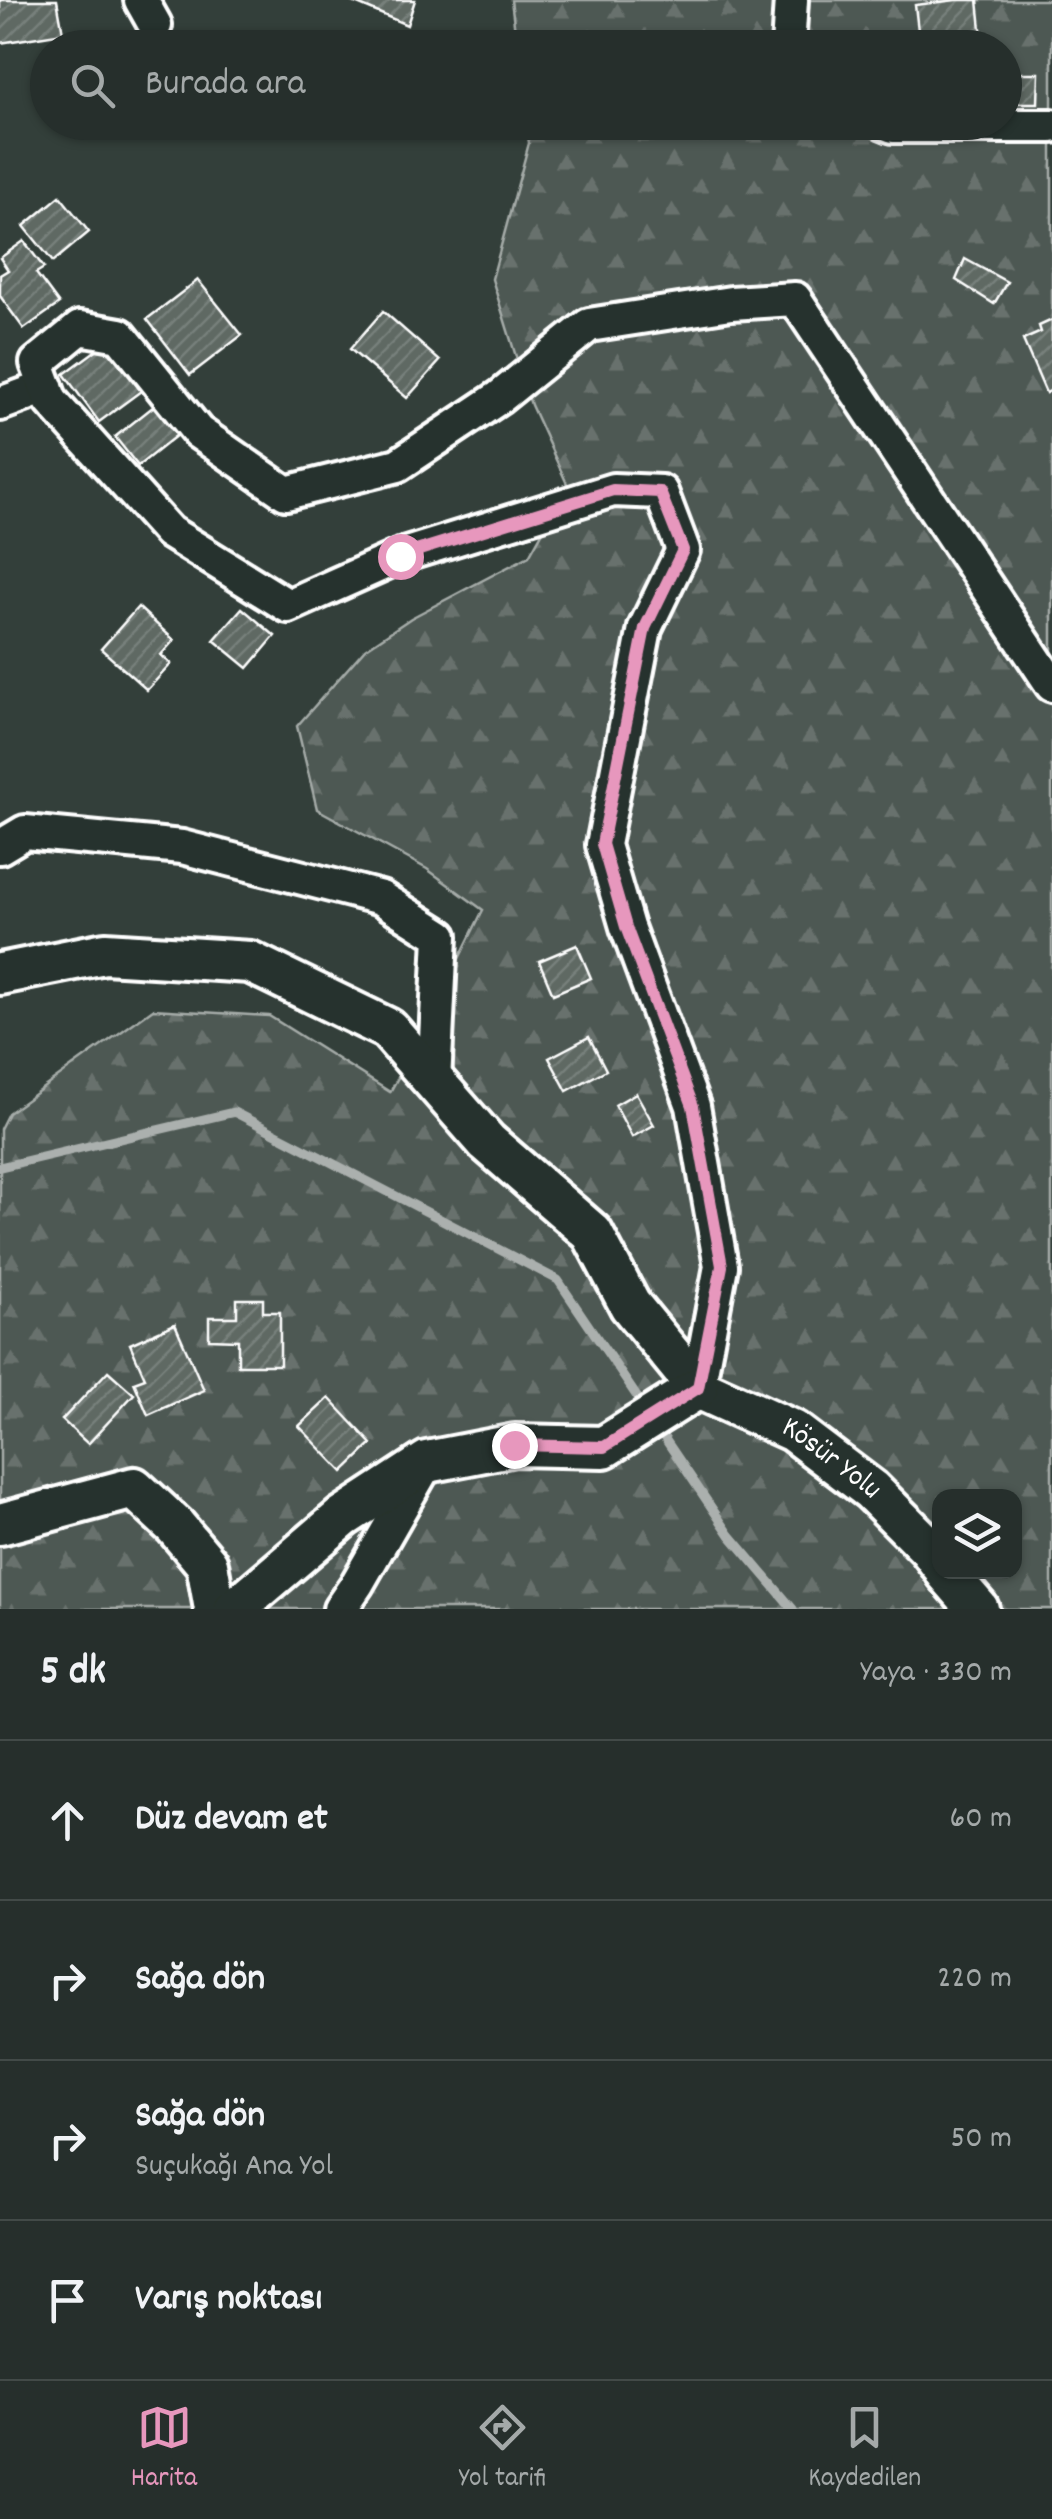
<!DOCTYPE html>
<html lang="tr">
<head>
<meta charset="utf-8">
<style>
	:root { --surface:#262f2c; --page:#323b38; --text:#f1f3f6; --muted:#a4a9a9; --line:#424a48; --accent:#e797bd }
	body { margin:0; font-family:Dekko,sans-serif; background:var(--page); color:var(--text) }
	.controls { position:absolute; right:30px; bottom:30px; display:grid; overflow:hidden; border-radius:20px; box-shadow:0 2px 8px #0004 }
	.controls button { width:90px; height:90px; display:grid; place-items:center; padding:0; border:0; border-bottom:2px solid var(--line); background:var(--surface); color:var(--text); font:50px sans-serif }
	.stop { position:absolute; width:30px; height:30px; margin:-22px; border:8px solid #e797bd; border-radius:50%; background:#fff }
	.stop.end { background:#e797bd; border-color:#fff; box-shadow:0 2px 10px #0008 }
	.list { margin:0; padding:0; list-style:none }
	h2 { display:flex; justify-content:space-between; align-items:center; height:130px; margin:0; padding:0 40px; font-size:42px }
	h2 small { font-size:32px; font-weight:400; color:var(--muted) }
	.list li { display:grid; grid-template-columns:65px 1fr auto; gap:30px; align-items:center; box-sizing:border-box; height:160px; padding:0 40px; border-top:2px solid var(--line) }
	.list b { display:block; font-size:38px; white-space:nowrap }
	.list p { margin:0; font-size:32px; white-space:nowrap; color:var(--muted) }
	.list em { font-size:32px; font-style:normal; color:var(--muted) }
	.icon { flex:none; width:55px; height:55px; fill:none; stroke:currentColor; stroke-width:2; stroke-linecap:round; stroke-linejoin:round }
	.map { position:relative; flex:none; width:1052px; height:1609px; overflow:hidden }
	.search { position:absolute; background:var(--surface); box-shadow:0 2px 8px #0004; left:30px; right:30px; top:30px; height:110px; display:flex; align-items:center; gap:25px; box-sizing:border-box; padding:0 35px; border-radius:55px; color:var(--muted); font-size:38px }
	.sheet { height:770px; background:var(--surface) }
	nav { display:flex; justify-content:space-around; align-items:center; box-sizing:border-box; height:140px; border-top:2px solid var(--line); background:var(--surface); font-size:28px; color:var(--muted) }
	nav a { display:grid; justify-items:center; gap:5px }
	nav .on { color:var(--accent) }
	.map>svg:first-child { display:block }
	.forest { fill:url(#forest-firs); stroke:#a6aca9; stroke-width:2.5; fill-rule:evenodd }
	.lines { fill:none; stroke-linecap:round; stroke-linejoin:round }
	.stream { stroke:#abb0ae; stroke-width:9 }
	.building { fill:url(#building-hatch); stroke:#fff; stroke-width:2.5 }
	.minor-casing { stroke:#fff; stroke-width:40 }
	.tertiary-casing { stroke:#fff; stroke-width:48 }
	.minor { stroke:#26332d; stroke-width:32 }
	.tertiary { stroke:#26332d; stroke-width:40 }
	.route { stroke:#e797bd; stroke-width:12 }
	.labels { text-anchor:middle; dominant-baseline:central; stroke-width:8; stroke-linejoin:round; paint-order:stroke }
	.street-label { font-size:30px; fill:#fff; stroke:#26332d }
</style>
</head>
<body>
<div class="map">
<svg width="1052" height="1609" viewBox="0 0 1052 1609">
	<defs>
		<pattern id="forest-firs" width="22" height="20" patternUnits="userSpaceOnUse" patternTransform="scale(2.5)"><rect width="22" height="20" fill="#4d5853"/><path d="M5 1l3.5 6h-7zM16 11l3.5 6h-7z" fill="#68716d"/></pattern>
		<pattern id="building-hatch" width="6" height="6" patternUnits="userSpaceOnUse" patternTransform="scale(2.5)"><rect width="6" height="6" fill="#5f6964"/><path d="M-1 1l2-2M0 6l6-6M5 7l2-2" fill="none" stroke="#77807b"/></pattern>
	</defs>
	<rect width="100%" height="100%" fill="#333f3a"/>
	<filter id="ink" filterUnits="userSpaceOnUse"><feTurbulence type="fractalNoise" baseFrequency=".01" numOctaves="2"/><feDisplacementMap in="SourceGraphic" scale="20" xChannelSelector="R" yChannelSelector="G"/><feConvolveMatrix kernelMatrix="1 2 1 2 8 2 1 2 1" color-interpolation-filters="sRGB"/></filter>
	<g filter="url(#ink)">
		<path class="forest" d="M 511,0 L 1052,0 L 1052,1609 L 0,1609 L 0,1129 L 8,1113 L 153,1009 L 269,1016 L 390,1092 L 421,1036 L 483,910 L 427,869 L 317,809 L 297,726 L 365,649 L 411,618 L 529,556 L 568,486 L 531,405 L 492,279 L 529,143 L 526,123 L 1004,122 L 1004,48 L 517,47 ZM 940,1496 L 1014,1496 L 1014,1572 L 940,1572 Z"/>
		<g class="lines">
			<g class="stream">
				<path d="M 0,1167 L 234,1112 L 558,1280 L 646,1410"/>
				<path d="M 657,1427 L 730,1535 L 793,1609"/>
			</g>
		</g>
		<g class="building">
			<path d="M 0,0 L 57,0 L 63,33 L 0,43 Z"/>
			<path d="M 348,0 L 415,0 L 407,25 Z"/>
			<path d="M 956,0 L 978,0 L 983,48 L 920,48 L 915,5 Z"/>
			<path d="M 1016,73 L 1039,73 L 1038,103 L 1016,103 Z"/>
			<path d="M 181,122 L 207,122 L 190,133 Z"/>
			<path d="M 60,196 L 89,232 L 53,262 L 24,226 Z"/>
			<path d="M 24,241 L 44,268 L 36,273 L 59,304 L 24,329 L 0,296 L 0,275 L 8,270 L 0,258 Z"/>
			<path d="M 965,259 L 1007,282 L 994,304 L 956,280 Z"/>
			<path d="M 198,280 L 242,335 L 190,375 L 147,319 Z"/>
			<path d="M 383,311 L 440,361 L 407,398 L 350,349 Z"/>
			<path d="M 1052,320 L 1052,390 L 1046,393 L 1023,340 L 1041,332 L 1039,326 Z"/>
			<path d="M 106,343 L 141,391 L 99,422 L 64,374 Z"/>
			<path d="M 154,406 L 177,435 L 138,466 L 115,437 Z"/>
			<path d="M 138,607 L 174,640 L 161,655 L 171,664 L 147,690 L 101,649 Z"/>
			<path d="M 242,608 L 275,636 L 248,668 L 214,640 Z"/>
			<path d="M 577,945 L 591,978 L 553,994 L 539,961 Z"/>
			<path d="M 589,1037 L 606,1070 L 567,1091 L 549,1058 Z"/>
			<path d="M 636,1093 L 654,1125 L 632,1137 L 615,1105 Z"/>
			<path d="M 237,1299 L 263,1299 L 263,1312 L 280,1312 L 280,1365 L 238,1365 L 238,1340 L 209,1339 L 209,1317 L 237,1317 Z"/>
			<path d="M 175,1324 L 204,1390 L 148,1415 L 134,1382 L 145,1378 L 130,1344 Z"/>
			<path d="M 108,1371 L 134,1394 L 88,1444 L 62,1420 Z"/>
			<path d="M 329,1398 L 372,1444 L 343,1472 L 299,1426 Z"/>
		</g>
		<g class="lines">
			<g class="minor-casing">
				<g id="minor">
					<path d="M 141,0 L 155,25"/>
					<path d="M 788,48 L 791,0"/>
					<path d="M 883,122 L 893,126 L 1052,126"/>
					<path d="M 0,404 L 46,387"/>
					<path d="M 0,847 L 25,832 L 182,847 L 381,898 L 441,936 L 434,1082"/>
					<path d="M 698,1388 L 721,1266 L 693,1106 L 627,927 L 603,845 L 645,628 L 683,550 L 661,492 L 613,490 L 400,556 L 288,606 L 169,532 L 51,401 L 37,363 L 80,328 L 120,335 L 198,432 L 286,493 L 398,465 L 500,397 L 589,325 L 731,303 L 795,299 L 1052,685"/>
					<path d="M 340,1609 L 357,1584 L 427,1462"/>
				</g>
			</g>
			<g class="tertiary-casing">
				<g id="tertiary">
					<path id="s1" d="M 0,974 L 105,953 L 250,962 L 388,1029 L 487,1142 L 592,1233 L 630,1305 L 698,1388 L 793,1431 L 871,1490 L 929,1548 L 940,1563"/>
					<path d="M 0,1524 L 134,1488 L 175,1526 L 207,1564 L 215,1609"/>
					<path d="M 946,1572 L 978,1609"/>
					<path d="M 235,1609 L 343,1517 L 427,1462 L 515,1445 L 604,1447 L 698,1388"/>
				</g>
			</g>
			<use href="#minor" class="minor"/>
			<use href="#tertiary" class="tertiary"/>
		</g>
	</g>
	<g class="lines" filter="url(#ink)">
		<path class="route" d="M 400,556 L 613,490 L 660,492 L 683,550 L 645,628 L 602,844 L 626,927 L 693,1106 L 722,1266 L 698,1388 L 604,1447 L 514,1445"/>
	</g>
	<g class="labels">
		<g class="street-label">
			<text stroke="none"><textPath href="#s1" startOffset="1035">Kösür Yolu</textPath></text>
		</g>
	</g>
</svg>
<div class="controls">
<button><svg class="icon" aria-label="layers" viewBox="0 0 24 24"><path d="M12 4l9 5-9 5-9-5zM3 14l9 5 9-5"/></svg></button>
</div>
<div class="stop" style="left:400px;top:556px"></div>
<div class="stop end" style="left:514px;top:1445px"></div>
<div class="search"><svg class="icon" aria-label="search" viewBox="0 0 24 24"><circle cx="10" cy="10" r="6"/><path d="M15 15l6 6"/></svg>Burada ara</div>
</div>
<section class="sheet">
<h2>5 dk<small>Yaya · 330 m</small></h2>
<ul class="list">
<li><svg class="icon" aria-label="ahead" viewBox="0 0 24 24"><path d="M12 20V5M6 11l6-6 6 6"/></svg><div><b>Düz devam et</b></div><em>60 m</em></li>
<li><svg class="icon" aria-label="right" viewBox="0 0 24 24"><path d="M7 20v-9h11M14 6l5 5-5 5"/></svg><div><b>Sağa dön</b></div><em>220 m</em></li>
<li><svg class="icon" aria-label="right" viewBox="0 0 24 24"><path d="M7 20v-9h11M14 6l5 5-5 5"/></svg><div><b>Sağa dön</b><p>Suçukağı Ana Yol</p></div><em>50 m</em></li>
<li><svg class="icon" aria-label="arrive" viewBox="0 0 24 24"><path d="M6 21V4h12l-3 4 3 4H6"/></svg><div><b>Varış noktası</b></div></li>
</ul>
</section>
<nav>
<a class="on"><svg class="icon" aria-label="map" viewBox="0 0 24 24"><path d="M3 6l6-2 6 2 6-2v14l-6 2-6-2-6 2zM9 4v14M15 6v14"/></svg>Harita</a>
<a><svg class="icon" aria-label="directions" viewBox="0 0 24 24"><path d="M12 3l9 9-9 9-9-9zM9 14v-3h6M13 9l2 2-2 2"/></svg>Yol tarifi</a>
<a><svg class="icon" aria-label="saved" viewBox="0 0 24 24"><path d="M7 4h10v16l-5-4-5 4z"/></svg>Kaydedilen</a>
</nav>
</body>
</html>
